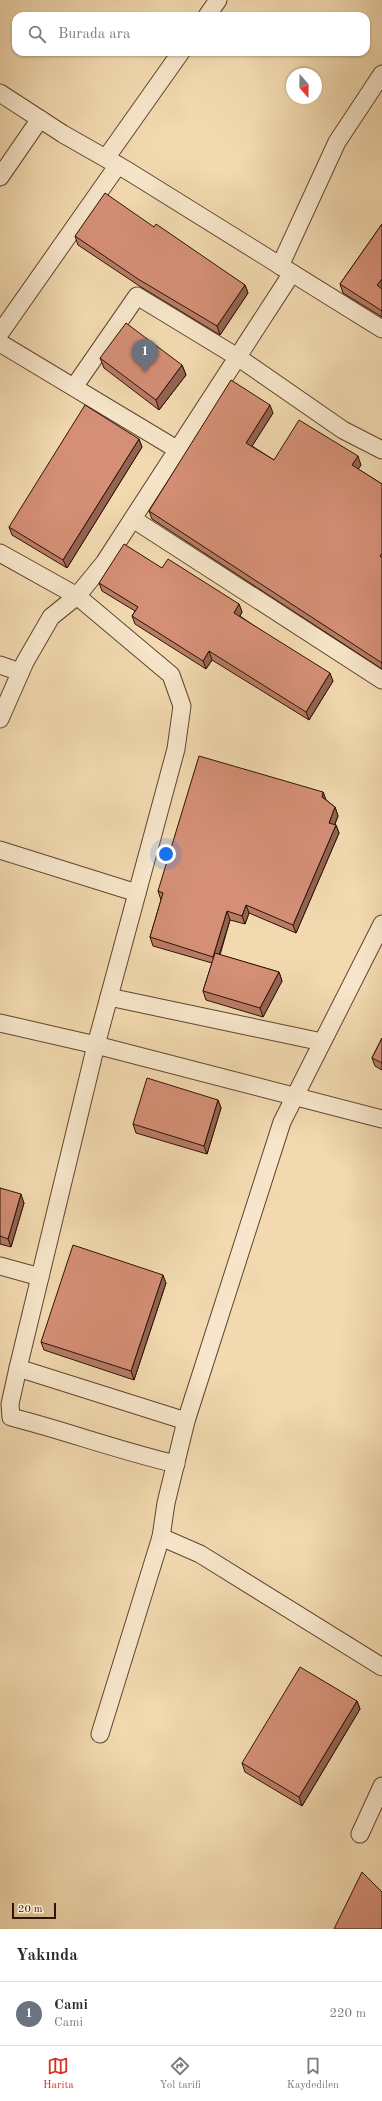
<!DOCTYPE html>
<html lang="tr">
<head>
<meta charset="utf-8">
<style>
	:root { --surface:#fff; --page:#f7f7f7; --text:#2b2b33; --muted:#7c7c81; --line:#e1e1e2; --accent:#d93025 }
	body { margin:0; font-family:"Old Standard TT",serif; background:var(--page); color:var(--text) }
	.compass { position:absolute; left:286px; top:68px; width:36px; height:36px; border-radius:50%; background:var(--surface); box-shadow:0 1px 3px #0004; rotate:160deg }
	.scale { position:absolute; left:12px; bottom:10px; width:44px; box-sizing:border-box; padding-left:4px; border:2px solid #2f1304; border-top:0; font-size:11px; line-height:14px; white-space:nowrap; color:#2f1304; -webkit-text-stroke:3px #f7e6cb; paint-order:stroke }
	.you { position:absolute; left:166px; top:854px; width:14px; height:14px; margin:-10px; border:3px solid #fff; border-radius:50%; background:#1a73e8; box-shadow:0 0 0 6px #1a73e833 }
	.badge { display:grid; place-items:center; width:26px; height:26px; border-radius:50%; background:var(--accent); color:#fff; font-size:13px; font-weight:700 }
	.pin { position:absolute; translate:-50% -33px; filter:drop-shadow(0 1px 2px #0008) }
	.pin::after { content:''; position:absolute; top:21px; width:14px; height:12px; background:inherit; clip-path:polygon(0 0,100% 0,50% 100%) }
	.list { margin:0; padding:0; list-style:none }
	h2 { display:flex; justify-content:space-between; align-items:center; height:52px; margin:0; padding:0 16px; font-size:17px }
	h2 small { font-size:13px; font-weight:400; color:var(--muted) }
	.list li { display:grid; grid-template-columns:26px 1fr auto; gap:12px; align-items:center; box-sizing:border-box; height:64px; padding:0 16px; border-top:1px solid var(--line) }
	.list b { display:block; font-size:15px; white-space:nowrap }
	.list p { margin:0; font-size:13px; white-space:nowrap; color:var(--muted) }
	.list em { font-size:13px; font-style:normal; color:var(--muted) }
	.icon { flex:none; width:22px; height:22px; fill:none; stroke:currentColor; stroke-width:2; stroke-linecap:round; stroke-linejoin:round }
	.map { position:relative; flex:none; width:382px; height:1929px; overflow:hidden }
	.search { position:absolute; background:var(--surface); box-shadow:0 1px 3px #0004; left:12px; right:12px; top:12px; height:44px; display:flex; align-items:center; gap:10px; box-sizing:border-box; padding:0 14px; border-radius:12px; color:var(--muted); font-size:15px }
	.sheet { height:116px; background:var(--surface) }
	nav { display:flex; justify-content:space-around; align-items:center; box-sizing:border-box; height:56px; border-top:1px solid var(--line); background:var(--surface); font-size:11px; color:var(--muted) }
	nav a { display:grid; justify-items:center; gap:2px }
	nav .on { color:var(--accent) }
	.map>svg:first-child { display:block }
	.lines { fill:none; stroke-linecap:round; stroke-linejoin:round }
	.street-casing { stroke:#60442f; stroke-width:19 }
	.street { stroke:#f7e6cb; stroke-width:17 }
	.wall { fill:#b67b65; stroke:#2f1304 }
	.shaded-wall { fill:#946453; stroke:#2f1304 }
	.building { fill:#d48f76; stroke:#2f1304 }
</style>
</head>
<body>
<div class="map">
<svg width="382" height="1929" viewBox="0 0 382 1929">
	<rect width="100%" height="100%" fill="#f2d9af"/>
	<filter id="stains"><feTurbulence type="fractalNoise" baseFrequency=".005" numOctaves="4"/><feColorMatrix values="0 0 0 0 .2 0 0 0 0 .09 0 0 0 0 .02 0 0 0 .5 -.17"/></filter>
	<radialGradient id="worn" r=".72"><stop offset=".6" stop-color="#630" stop-opacity="0"/><stop offset="1" stop-color="#630" stop-opacity=".3"/></radialGradient>
	<g class="lines">
		<g class="street-casing">
			<g id="street">
				<path d="M 207,16 L 218,0"/>
				<path d="M 0,93 L 63,134 L 128,171 L 382,329"/>
				<path d="M 106,158 L 181,52"/>
				<path d="M 0,177 L 40,119"/>
				<path d="M 280,266 L 337,142 L 382,74"/>
				<path d="M 0,333 L 118,165"/>
				<path d="M 0,343 L 178,450"/>
				<path d="M 74,387 L 137,296 L 239,358 L 343,430 L 382,450"/>
				<path d="M 133,519 L 382,680"/>
				<path d="M 0,553 L 77,596 L 171,675 L 182,706 L 176,749 L 96,1045 L 18,1368 L 186,1421"/>
				<path d="M 0,665 L 20,672"/>
				<path d="M 0,719 L 25,662 L 51,617 L 77,596 L 104,563 L 292,273"/>
				<path d="M 0,850 L 137,893"/>
				<path d="M 109,997 L 322,1042"/>
				<path d="M 0,1023 L 96,1045 L 382,1119"/>
				<path d="M 0,1266 L 40,1277"/>
				<path d="M 18,1368 L 10,1404 L 11,1417 C 66,1431 120,1451 176,1464"/>
				<path d="M 161,1537 L 200,1554 L 382,1667"/>
				<path d="M 100,1734 L 161,1537 L 166,1503 L 186,1421 L 282,1122 L 382,924"/>
				<path d="M 360,1834 L 382,1786"/>
			</g>
		</g>
		<use href="#street" class="street"/>
	</g>
	<g class="wall">
		<path d="M 382,224 L 382,317 L 343,293 L 340,284 Z"/>
		<path d="M 154,227 L 245,285 L 248,293 L 220,335 L 141,287 L 78,245 L 75,236 Z"/>
		<path d="M 100,358 L 182,365 L 186,375 L 159,410 L 104,368 Z"/>
		<path d="M 273,413 L 252,446 L 274,460 L 361,465 L 358,469 L 382,484 L 382,669 L 152,519 L 149,511 Z"/>
		<path d="M 139,439 L 142,447 L 67,568 L 12,535 L 9,527 Z"/>
		<path d="M 162,568 L 239,604 L 242,612 L 240,616 L 333,681 L 309,720 L 212,660 L 206,669 L 135,624 L 132,616 L 135,611 L 102,591 L 99,583 Z"/>
		<path d="M 323,792 L 326,800 L 335,807 L 338,816 L 335,824 L 336,825 L 339,833 L 296,933 L 249,913 L 245,924 L 230,920 L 220,955 L 279,972 L 282,981 L 263,1017 L 206,1000 L 203,991 L 212,963 L 153,946 L 150,937 L 161,900 L 158,891 Z"/>
		<path d="M 382,1038 L 382,1070 L 375,1066 L 372,1058 Z"/>
		<path d="M 218,1100 L 221,1108 L 207,1154 L 136,1133 L 133,1124 Z"/>
		<path d="M 0,1188 L 24,1203 L 11,1247 L 0,1244 Z"/>
		<path d="M 166,1283 L 134,1380 L 44,1350 L 41,1342 Z"/>
		<path d="M 357,1701 L 360,1709 L 302,1806 L 245,1772 L 242,1763 Z"/>
	</g>
	<g class="shaded-wall">
		<path d="M 382,279 L 382,291 L 377,285 Z"/>
		<path d="M 245,285 L 248,293 L 220,335 L 217,326 Z"/>
		<path d="M 182,365 L 186,375 L 159,410 L 156,400 Z"/>
		<path d="M 270,405 L 273,413 L 249,451 L 246,443 Z"/>
		<path d="M 139,439 L 142,447 L 67,568 L 63,560 Z"/>
		<path d="M 358,456 L 361,465 L 355,473 L 352,465 Z"/>
		<path d="M 239,604 L 242,612 L 237,621 L 234,613 Z"/>
		<path d="M 209,651 L 212,660 L 206,669 L 203,661 Z"/>
		<path d="M 330,673 L 333,681 L 309,720 L 306,712 Z"/>
		<path d="M 323,792 L 326,800 L 322,797 Z"/>
		<path d="M 335,807 L 338,816 L 332,831 L 329,823 Z"/>
		<path d="M 336,825 L 339,833 L 296,933 L 293,925 Z"/>
		<path d="M 246,905 L 249,913 L 245,924 L 242,916 Z"/>
		<path d="M 227,911 L 230,920 L 216,965 L 213,957 Z"/>
		<path d="M 279,972 L 282,981 L 263,1017 L 260,1008 Z"/>
		<path d="M 218,1100 L 221,1108 L 207,1154 L 204,1146 Z"/>
		<path d="M 21,1194 L 24,1203 L 11,1247 L 8,1239 Z"/>
		<path d="M 163,1275 L 166,1283 L 134,1380 L 131,1371 Z"/>
		<path d="M 357,1701 L 360,1709 L 302,1806 L 299,1797 Z"/>
	</g>
	<g class="building">
		<path d="M 105,193 L 154,227 L 156,224 L 245,285 L 217,326 L 138,279 L 75,236 Z"/>
		<path d="M 382,224 L 382,279 L 377,285 L 382,289 L 382,311 L 340,284 Z"/>
		<path d="M 126,323 L 182,365 L 156,400 L 100,358 Z"/>
		<path d="M 231,380 L 270,405 L 246,443 L 274,460 L 299,420 L 358,456 L 352,465 L 382,484 L 382,553 L 380,556 L 382,558 L 382,663 L 149,511 Z"/>
		<path d="M 85,405 L 139,439 L 63,560 L 9,527 Z"/>
		<path d="M 124,544 L 162,568 L 168,559 L 239,604 L 234,613 L 330,673 L 306,712 L 209,651 L 203,661 L 132,616 L 138,607 L 99,583 Z"/>
		<path d="M 199,756 L 323,792 L 322,797 L 335,807 L 329,823 L 336,825 L 293,925 L 246,905 L 242,916 L 227,911 L 213,957 L 150,937 L 163,893 L 158,891 Z"/>
		<path d="M 215,953 L 279,972 L 260,1008 L 203,991 Z"/>
		<path d="M 382,1038 L 382,1063 L 372,1058 Z"/>
		<path d="M 147,1078 L 218,1100 L 204,1146 L 133,1124 Z"/>
		<path d="M 0,1188 L 21,1194 L 8,1239 L 0,1236 Z"/>
		<path d="M 73,1245 L 163,1275 L 131,1371 L 41,1342 Z"/>
		<path d="M 300,1667 L 357,1701 L 299,1797 L 242,1763 Z"/>
		<path d="M 362,1872 L 382,1892 L 382,1929 L 334,1929 Z"/>
	</g>
	<rect width="100%" height="100%" filter="url(#stains)"/>
	<rect width="100%" height="100%" fill="url(#worn)"/>
</svg>
<svg class="compass" viewBox="-18 -18 36 36"><path d="M0-13l5 13h-10z" fill="#e53935"/><path d="M0 13l5-13h-10z" fill="#7c7c81"/></svg>
<div class="scale">20 m</div>
<div class="you"></div>
<div class="pin badge" style="left:145px;top:372px;background:#6b7280">1</div>
<div class="search"><svg class="icon" aria-label="search" viewBox="0 0 24 24"><circle cx="10" cy="10" r="6"/><path d="M15 15l6 6"/></svg>Burada ara</div>
</div>
<section class="sheet">
<h2>Yakında<small></small></h2>
<ul class="list">
<li><span class="badge" style="background:#6b7280">1</span><div><b>Cami</b><p>Cami</p></div><em>220 m</em></li>
</ul>
</section>
<nav>
<a class="on"><svg class="icon" aria-label="map" viewBox="0 0 24 24"><path d="M3 6l6-2 6 2 6-2v14l-6 2-6-2-6 2zM9 4v14M15 6v14"/></svg>Harita</a>
<a><svg class="icon" aria-label="directions" viewBox="0 0 24 24"><path d="M12 3l9 9-9 9-9-9zM9 14v-3h6M13 9l2 2-2 2"/></svg>Yol tarifi</a>
<a><svg class="icon" aria-label="saved" viewBox="0 0 24 24"><path d="M7 4h10v16l-5-4-5 4z"/></svg>Kaydedilen</a>
</nav>
</body>
</html>
